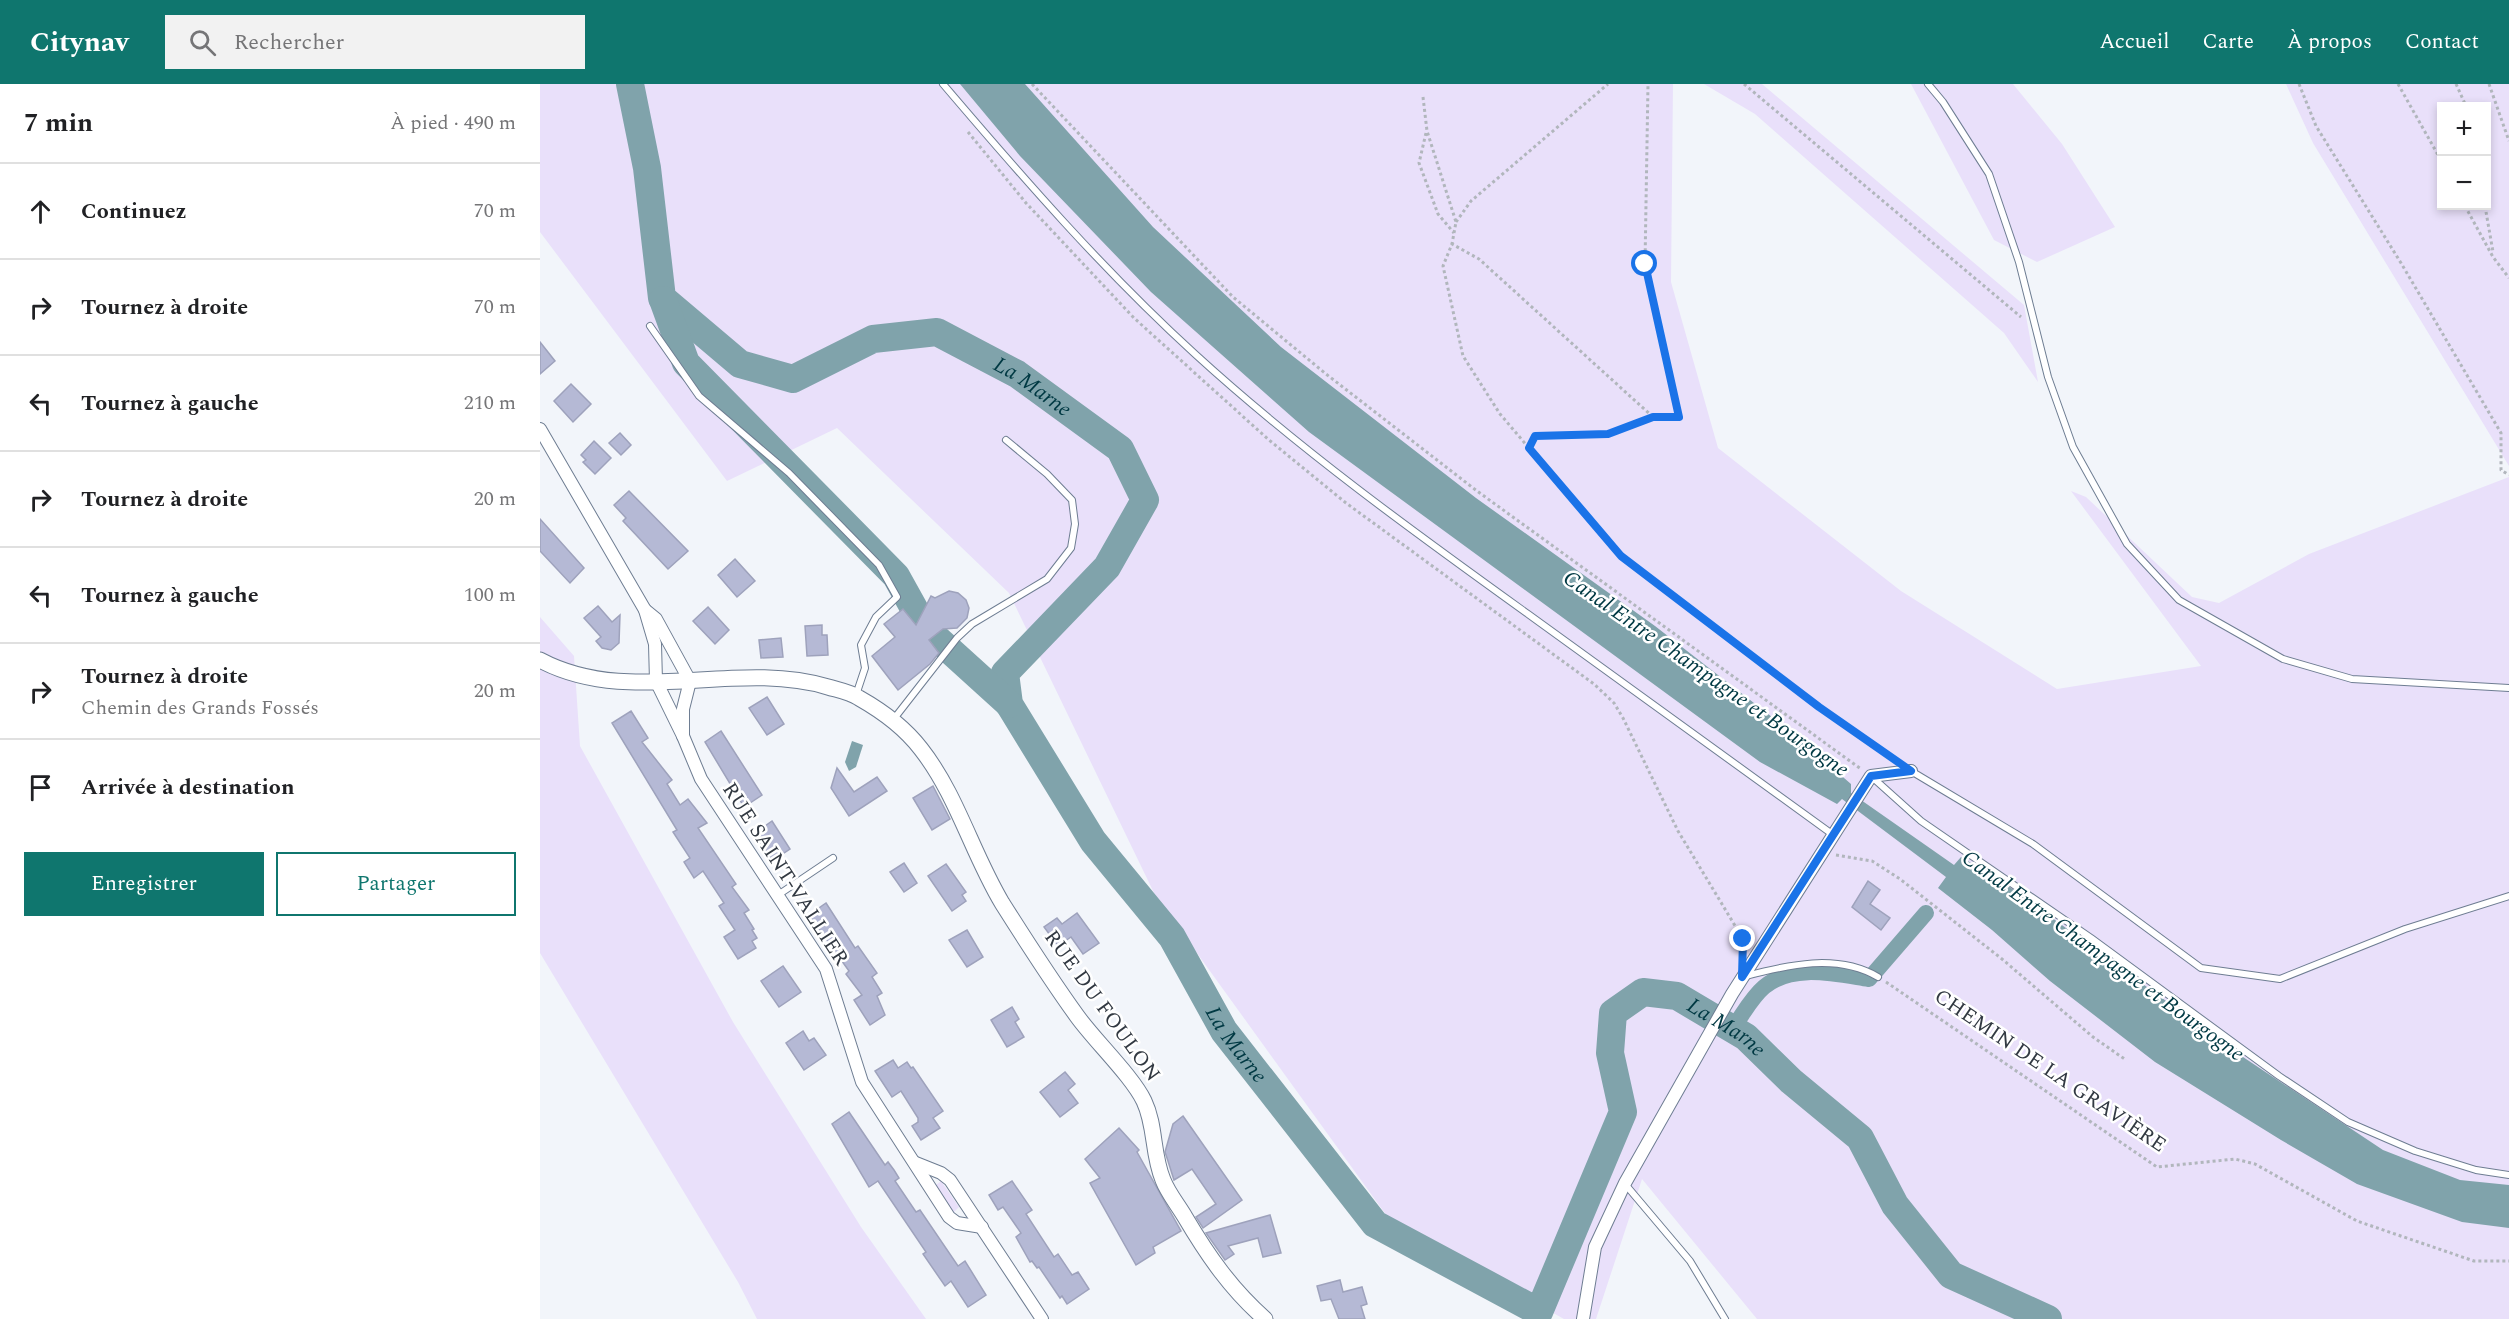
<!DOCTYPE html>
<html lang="fr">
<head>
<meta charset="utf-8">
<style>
	:root { --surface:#fff; --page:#f2f2f2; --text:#202124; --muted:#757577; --line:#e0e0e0; --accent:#0f766e }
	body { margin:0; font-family:Spectral,serif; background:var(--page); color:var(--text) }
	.controls { position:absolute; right:18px; top:18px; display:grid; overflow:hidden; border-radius:0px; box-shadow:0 3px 9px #0003 }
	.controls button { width:54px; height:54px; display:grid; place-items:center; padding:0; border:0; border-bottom:2px solid var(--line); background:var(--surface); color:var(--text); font:30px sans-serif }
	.stop { position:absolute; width:18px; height:18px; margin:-14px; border:4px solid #1a73e8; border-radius:50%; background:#fff }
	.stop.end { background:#1a73e8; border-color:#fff; box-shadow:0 2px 6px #0008 }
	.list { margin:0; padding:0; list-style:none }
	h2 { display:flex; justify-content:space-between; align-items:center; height:78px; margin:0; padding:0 24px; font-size:26px }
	h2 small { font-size:20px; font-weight:400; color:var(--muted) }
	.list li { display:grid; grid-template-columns:39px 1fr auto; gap:18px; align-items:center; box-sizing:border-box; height:96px; padding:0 24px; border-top:2px solid var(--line) }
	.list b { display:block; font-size:22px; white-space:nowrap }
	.list p { margin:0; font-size:20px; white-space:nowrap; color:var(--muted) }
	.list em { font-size:20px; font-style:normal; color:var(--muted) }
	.actions { display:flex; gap:12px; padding:18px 24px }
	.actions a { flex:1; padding:14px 0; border:2px solid var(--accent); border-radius:0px; text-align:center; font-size:21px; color:var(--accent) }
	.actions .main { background:var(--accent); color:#fff }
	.icon { flex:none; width:33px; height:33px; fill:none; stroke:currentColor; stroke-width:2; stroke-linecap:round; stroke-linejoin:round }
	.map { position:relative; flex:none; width:1969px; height:1235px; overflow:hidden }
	header { display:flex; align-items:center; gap:36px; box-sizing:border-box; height:84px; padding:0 30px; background:var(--accent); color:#fff }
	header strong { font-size:28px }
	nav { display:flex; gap:33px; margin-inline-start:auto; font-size:21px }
	.search { width:420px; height:54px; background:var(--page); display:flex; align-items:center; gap:15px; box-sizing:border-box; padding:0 21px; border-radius:0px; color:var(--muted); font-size:22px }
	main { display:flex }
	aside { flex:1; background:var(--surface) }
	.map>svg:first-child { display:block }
	.green { fill:#e9e0fa; fill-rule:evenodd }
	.water { fill:#80a3ab }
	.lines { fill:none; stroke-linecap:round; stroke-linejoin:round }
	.canal { stroke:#80a3ab; stroke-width:16 }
	.river { stroke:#80a3ab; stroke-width:28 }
	.building { fill:#b5b9d5; stroke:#9ea2bc; stroke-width:1.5 }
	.service-casing { stroke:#6e7d92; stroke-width:8 }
	.minor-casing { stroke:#6e7d92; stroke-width:14 }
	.tertiary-casing { stroke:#6e7d92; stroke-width:17 }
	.path { stroke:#b1b6bc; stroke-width:3; stroke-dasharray:3 3; stroke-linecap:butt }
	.service { stroke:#fff; stroke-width:6 }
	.minor { stroke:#fff; stroke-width:12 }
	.tertiary { stroke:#fff; stroke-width:15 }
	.route { stroke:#1a73e8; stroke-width:8 }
	.labels { text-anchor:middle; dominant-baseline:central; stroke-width:5; stroke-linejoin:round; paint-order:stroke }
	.street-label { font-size:21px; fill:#323942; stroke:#fff }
	.water-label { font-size:22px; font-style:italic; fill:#003943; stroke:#fff }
</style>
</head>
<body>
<header>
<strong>Citynav</strong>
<div class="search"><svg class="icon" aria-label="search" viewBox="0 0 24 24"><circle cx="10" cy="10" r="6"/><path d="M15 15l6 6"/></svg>Rechercher</div>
<nav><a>Accueil</a><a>Carte</a><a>À propos</a><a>Contact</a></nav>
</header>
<main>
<aside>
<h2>7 min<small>À pied · 490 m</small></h2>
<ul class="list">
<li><svg class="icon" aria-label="ahead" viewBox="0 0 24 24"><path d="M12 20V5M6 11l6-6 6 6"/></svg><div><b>Continuez</b></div><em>70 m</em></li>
<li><svg class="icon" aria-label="right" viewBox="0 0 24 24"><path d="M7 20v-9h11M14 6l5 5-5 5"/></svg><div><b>Tournez à droite</b></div><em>70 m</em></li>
<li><svg class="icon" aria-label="left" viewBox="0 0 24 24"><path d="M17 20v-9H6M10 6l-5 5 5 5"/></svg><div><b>Tournez à gauche</b></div><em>210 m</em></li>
<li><svg class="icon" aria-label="right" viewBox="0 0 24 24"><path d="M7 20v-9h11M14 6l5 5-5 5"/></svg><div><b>Tournez à droite</b></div><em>20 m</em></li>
<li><svg class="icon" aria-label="left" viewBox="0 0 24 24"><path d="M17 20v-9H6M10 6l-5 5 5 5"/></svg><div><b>Tournez à gauche</b></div><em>100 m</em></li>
<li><svg class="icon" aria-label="right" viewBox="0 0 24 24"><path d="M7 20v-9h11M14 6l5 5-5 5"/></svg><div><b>Tournez à droite</b><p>Chemin des Grands Fossés</p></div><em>20 m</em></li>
<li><svg class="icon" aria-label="arrive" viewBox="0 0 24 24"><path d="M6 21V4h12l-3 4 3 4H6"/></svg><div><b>Arrivée à destination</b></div></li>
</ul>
<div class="actions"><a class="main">Enregistrer</a><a>Partager</a></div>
</aside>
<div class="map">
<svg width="1969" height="1235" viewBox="0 0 1969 1235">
	<rect width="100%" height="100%" fill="#f2f5fa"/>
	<g class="green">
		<path d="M 0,0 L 1133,0 L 1131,198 L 1178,364 L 1361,507 L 1517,605 L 1661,582 L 1531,407 L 1546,413 L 1652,513 L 1679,519 L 1769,470 L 1969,393 L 1969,1235 L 1217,1235 L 1102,1095 L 1056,1235 L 1024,1235 L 852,1139 L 615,811 L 469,509 L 297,344 L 187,397 L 0,148 Z"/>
		<path d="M 1164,0 L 1222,0 L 1484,221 L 1498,298 L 1464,249 L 1215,30 Z"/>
		<path d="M 1371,0 L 1473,0 L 1522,60 L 1575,143 L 1497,178 L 1454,156 Z"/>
		<path d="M 1746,0 L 1969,0 L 1969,382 L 1773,59 ZM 1902,22 L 1946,22 L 1946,122 L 1902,122 Z"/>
		<path d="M 0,533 L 34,572 L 40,662 L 193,938 L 321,1143 L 386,1235 L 217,1235 L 198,1198 L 0,869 Z"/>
		<path d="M 401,1097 L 419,1123 L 413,1129 L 396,1101 Z"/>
	</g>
	<g class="water">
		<path d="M 420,0 L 485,0 L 613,143 L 741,263 L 936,414 L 1115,542 L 1246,644 L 1311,700 L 1311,709 L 1414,781 L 1421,773 L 1460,796 L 1703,973 L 1843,1066 L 1920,1096 L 1969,1101 L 1969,1144 L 1922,1138 L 1817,1100 L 1741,1056 L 1615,978 L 1510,897 L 1452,846 L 1398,804 L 1406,793 L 1302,715 L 1297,720 L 1220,678 L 769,348 L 611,208 L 480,72 Z"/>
		<path d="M 312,657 L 323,661 L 316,683 L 309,687 L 305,678 Z"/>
	</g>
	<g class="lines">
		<path class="canal" d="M 1192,945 C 1202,932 1211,914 1224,903 C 1252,879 1296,890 1329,895 L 1386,829"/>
		<g class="river">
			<path id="s1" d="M 90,0 L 107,84 L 122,214 L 200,280 L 253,295 L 333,255 L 397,248 L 477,290 L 580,365 L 605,416 L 567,483 L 465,589 L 469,620 L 553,757 L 632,853 L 684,947 L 835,1140 L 999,1228 L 1083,1028 L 1070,969 L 1073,929 L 1103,908 L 1137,912 L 1206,953 L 1251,997 L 1320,1054 L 1355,1121 L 1411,1191 L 1508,1235"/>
			<path d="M 123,216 L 146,279 L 356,492 L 381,537"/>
			<path d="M 394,552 L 469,620"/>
		</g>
	</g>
	<g class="building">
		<path d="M 0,258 L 15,277 L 0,290 Z"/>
		<path d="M 31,300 L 51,320 L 33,338 L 14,317 Z"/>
		<path d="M 80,349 L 91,361 L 81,371 L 69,359 Z"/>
		<path d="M 54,357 L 71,374 L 55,390 L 43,378 L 46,376 L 41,371 Z"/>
		<path d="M 89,407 L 148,467 L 128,485 L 83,437 L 86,434 L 74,421 Z"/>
		<path d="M 0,435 L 44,484 L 30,499 L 0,467 Z"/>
		<path d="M 195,475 L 215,497 L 197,513 L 178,491 Z"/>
		<path d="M 409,507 L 418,509 L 426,516 L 429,524 L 427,534 L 417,544 L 403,545 L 389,556 L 399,569 L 390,580 L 358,606 L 332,572 L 355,553 L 344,540 L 363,525 L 376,541 L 391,512 L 395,514 Z"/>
		<path d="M 58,522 L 72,538 L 80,531 L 79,559 L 71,566 L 62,564 L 56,557 L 61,553 L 44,534 Z"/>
		<path d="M 168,523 L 189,546 L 175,560 L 153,537 Z"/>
		<path d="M 282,541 L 282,551 L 287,551 L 288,571 L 267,572 L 265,542 Z"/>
		<path d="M 241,554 L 243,573 L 221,574 L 219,556 Z"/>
		<path d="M 227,613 L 244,640 L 227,651 L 209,624 Z"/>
		<path d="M 91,627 L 108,654 L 102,658 L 132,696 L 127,700 L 140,721 L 148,715 L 167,739 L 158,744 L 196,800 L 192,803 L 209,826 L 204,829 L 214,845 L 212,846 L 217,854 L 212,857 L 216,864 L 198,875 L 184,853 L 195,846 L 179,822 L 184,819 L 163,787 L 154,794 L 144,778 L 150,774 L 133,748 L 137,746 L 72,639 Z"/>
		<path d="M 181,647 L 222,711 L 204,723 L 165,658 Z"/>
		<path d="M 297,684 L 314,708 L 337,693 L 347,707 L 309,732 L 291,704 Z"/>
		<path d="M 393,702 L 410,735 L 392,746 L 373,714 Z"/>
		<path d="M 232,737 L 250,765 L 232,777 L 215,749 Z"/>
		<path d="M 364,779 L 377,799 L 364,808 L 350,788 Z"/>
		<path d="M 406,780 L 426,808 L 422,811 L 426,817 L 412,827 L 388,792 Z"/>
		<path d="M 1328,797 L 1340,806 L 1330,820 L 1350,834 L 1341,846 L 1312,823 Z"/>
		<path d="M 286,819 L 315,864 L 318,862 L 337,889 L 332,893 L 342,909 L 337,912 L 345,931 L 330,941 L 314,916 L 322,911 L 306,890 L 309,887 L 269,831 Z"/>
		<path d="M 537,829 L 559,859 L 543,870 L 531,853 L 518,862 L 504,843 L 517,834 L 522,840 Z"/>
		<path d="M 427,846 L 443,873 L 427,883 L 409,856 Z"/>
		<path d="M 243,882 L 261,908 L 239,923 L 221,897 Z"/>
		<path d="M 472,923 L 479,935 L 475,938 L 484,953 L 467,963 L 451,936 Z"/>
		<path d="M 263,947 L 269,957 L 274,954 L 286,971 L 264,986 L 246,959 Z"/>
		<path d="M 353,976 L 358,984 L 367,978 L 371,984 L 373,983 L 403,1027 L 393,1034 L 400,1044 L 381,1056 L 372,1042 L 378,1038 L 378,1034 L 361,1007 L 352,1013 L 335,987 Z"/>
		<path d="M 525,988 L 535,1000 L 528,1006 L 538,1019 L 520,1033 L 500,1008 Z"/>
		<path d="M 309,1028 L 345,1081 L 348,1078 L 354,1086 L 359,1094 L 355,1097 L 376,1128 L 380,1126 L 418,1182 L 425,1177 L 446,1211 L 428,1223 L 411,1197 L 405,1202 L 383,1170 L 386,1168 L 338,1097 L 329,1103 L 292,1040 Z"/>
		<path d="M 643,1032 L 702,1116 L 663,1144 L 656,1133 L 676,1120 L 652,1085 L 634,1096 L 627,1074 L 625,1068 L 633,1040 Z"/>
		<path d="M 579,1044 L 599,1066 L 597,1068 L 641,1147 L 613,1163 L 615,1169 L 596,1181 L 550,1099 L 560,1094 L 545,1075 Z"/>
		<path d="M 472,1097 L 492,1126 L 486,1130 L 514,1173 L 518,1170 L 532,1191 L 538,1188 L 549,1205 L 527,1220 L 522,1212 L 520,1214 L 499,1183 L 497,1184 L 492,1177 L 490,1178 L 476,1153 L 481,1149 L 463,1123 L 458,1126 L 449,1111 Z"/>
		<path d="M 730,1131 L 741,1169 L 723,1173 L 718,1154 L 688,1162 L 694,1170 L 685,1176 L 666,1149 Z"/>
		<path d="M 800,1196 L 803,1208 L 822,1203 L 827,1220 L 821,1222 L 825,1235 L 799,1235 L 791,1215 L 781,1217 L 777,1202 Z"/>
	</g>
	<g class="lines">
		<g class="service-casing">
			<g id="service">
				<path d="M 403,0 C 483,94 564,187 655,270 C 759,365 874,448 988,530 C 1090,604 1191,677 1292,750"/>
				<path d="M 1388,0 L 1403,18 L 1449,90 L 1479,178 L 1508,293 L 1533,363 L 1587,460 L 1639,516 L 1743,575 L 1812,595 L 1969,604"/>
				<path d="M 110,242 L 159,312 L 249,389 L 339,481 L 357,513 L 336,533 L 321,561 L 325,584 L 316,611"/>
				<path d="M 353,636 L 417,554 L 432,540 L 507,495 L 531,464 L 535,440 L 532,416 L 507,390 L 466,356"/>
				<path d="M 1371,687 L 1493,760 L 1661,884 L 1740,895 L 1865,845 L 1969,812"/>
				<path d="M 1332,693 L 1381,737 L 1551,854 L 1739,992 L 1808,1038 L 1875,1067 L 1936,1086 L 1969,1091"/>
				<path d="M 238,811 L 293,774"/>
				<path d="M 1206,892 C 1248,881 1297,869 1338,893"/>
				<path d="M 1085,1100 L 1150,1177 L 1185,1235"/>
			</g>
		</g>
		<g class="minor-casing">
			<g id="minor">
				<path d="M 0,345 L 105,526 L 115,560 L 116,597 L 143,652 L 161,695 L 286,885 L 322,998 L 409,1133 L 417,1139 L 442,1143"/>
				<path d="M 105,526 L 116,535 L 150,597 L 143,625 L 143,652"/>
				<path d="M 376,1079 L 401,1089 L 410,1096 L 502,1235"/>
				<path d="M 1043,1235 L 1055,1163 L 1085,1099 L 1192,910 L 1331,692 L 1371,687"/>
			</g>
		</g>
		<g class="tertiary-casing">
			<path id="tertiary" d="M 0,576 C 90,624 194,575 288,603 C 298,606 310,608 319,614 C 342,627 365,644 381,665 C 417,711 432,769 462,819 C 486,857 511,896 537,932 C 555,957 592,992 604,1017 C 616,1042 612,1070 623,1096 C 628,1109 638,1121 645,1133 C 668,1172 691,1205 725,1235"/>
		</g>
		<g class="path">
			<path d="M 492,0 L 693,213 L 786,290 L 937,407 L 1321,685"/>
			<path d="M 1204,0 L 1481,233"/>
			<path d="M 1759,0 L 1776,42 L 1861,179 L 1961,349 L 1961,386 L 1969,391"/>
			<path d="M 1858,0 L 1902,78"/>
			<path d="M 1916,0 L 1926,22"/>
			<path d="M 1949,0 L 1969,57"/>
			<path d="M 883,13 L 887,47 L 916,138 L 912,160"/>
			<path d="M 428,48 L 486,119 L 594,234 L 729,356 L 806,419 L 1054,600 L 1074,619 L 1083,634 L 1138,747 L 1203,855 L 1202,868"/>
			<path d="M 886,49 L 879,79 L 898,130 L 914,149"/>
			<path d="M 1925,122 L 1953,173 L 1969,194"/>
			<path d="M 1945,122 L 1953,168"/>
			<path d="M 916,138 L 931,117 L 1068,0"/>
			<path d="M 1113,333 L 939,175 L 912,160 L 903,182 L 923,272 L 960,330 L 1081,472 L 1279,623 L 1355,676"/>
			<path d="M 989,364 L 995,352 L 1068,350 L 1113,333 L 1139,333 L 1105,180 L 1108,0"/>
			<path d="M 1296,771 L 1332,777 L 1360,795 L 1462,875 L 1553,953 L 1586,976"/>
			<path d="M 1346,898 L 1617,1083 L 1695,1075 L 1715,1080 L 1817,1137 L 1934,1177 L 1969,1177"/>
		</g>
		<use href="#service" class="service"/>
		<use href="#minor" class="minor"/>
		<use href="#tertiary" class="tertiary"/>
	</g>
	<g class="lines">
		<path class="route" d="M 1105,180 L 1139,333 L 1113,333 L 1068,350 L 995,352 L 989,364 L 1081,472 L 1279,623 L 1371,687 L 1331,692 L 1202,893 L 1203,855"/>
	</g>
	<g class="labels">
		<g class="street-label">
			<text transform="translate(245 790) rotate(57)">RUE SAINT-VALLIER</text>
			<text transform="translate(562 922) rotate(54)">RUE DU FOULON</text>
			<text transform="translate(1510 987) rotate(34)">CHEMIN DE LA GRAVIÈRE</text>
		</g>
		<g class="water-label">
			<text stroke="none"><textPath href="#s1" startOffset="638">La Marne</textPath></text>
			<text transform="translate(1166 590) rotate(35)">Canal Entre Champagne et Bourgogne</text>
			<text transform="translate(1563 872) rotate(36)">Canal Entre Champagne et Bourgogne</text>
			<text stroke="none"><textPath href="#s1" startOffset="2328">La Marne</textPath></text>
			<text stroke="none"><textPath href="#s1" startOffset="1468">La Marne</textPath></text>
		</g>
	</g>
</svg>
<div class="controls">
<button>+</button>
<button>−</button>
</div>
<div class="stop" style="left:1105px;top:180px"></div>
<div class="stop end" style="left:1203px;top:855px"></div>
</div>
</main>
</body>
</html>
